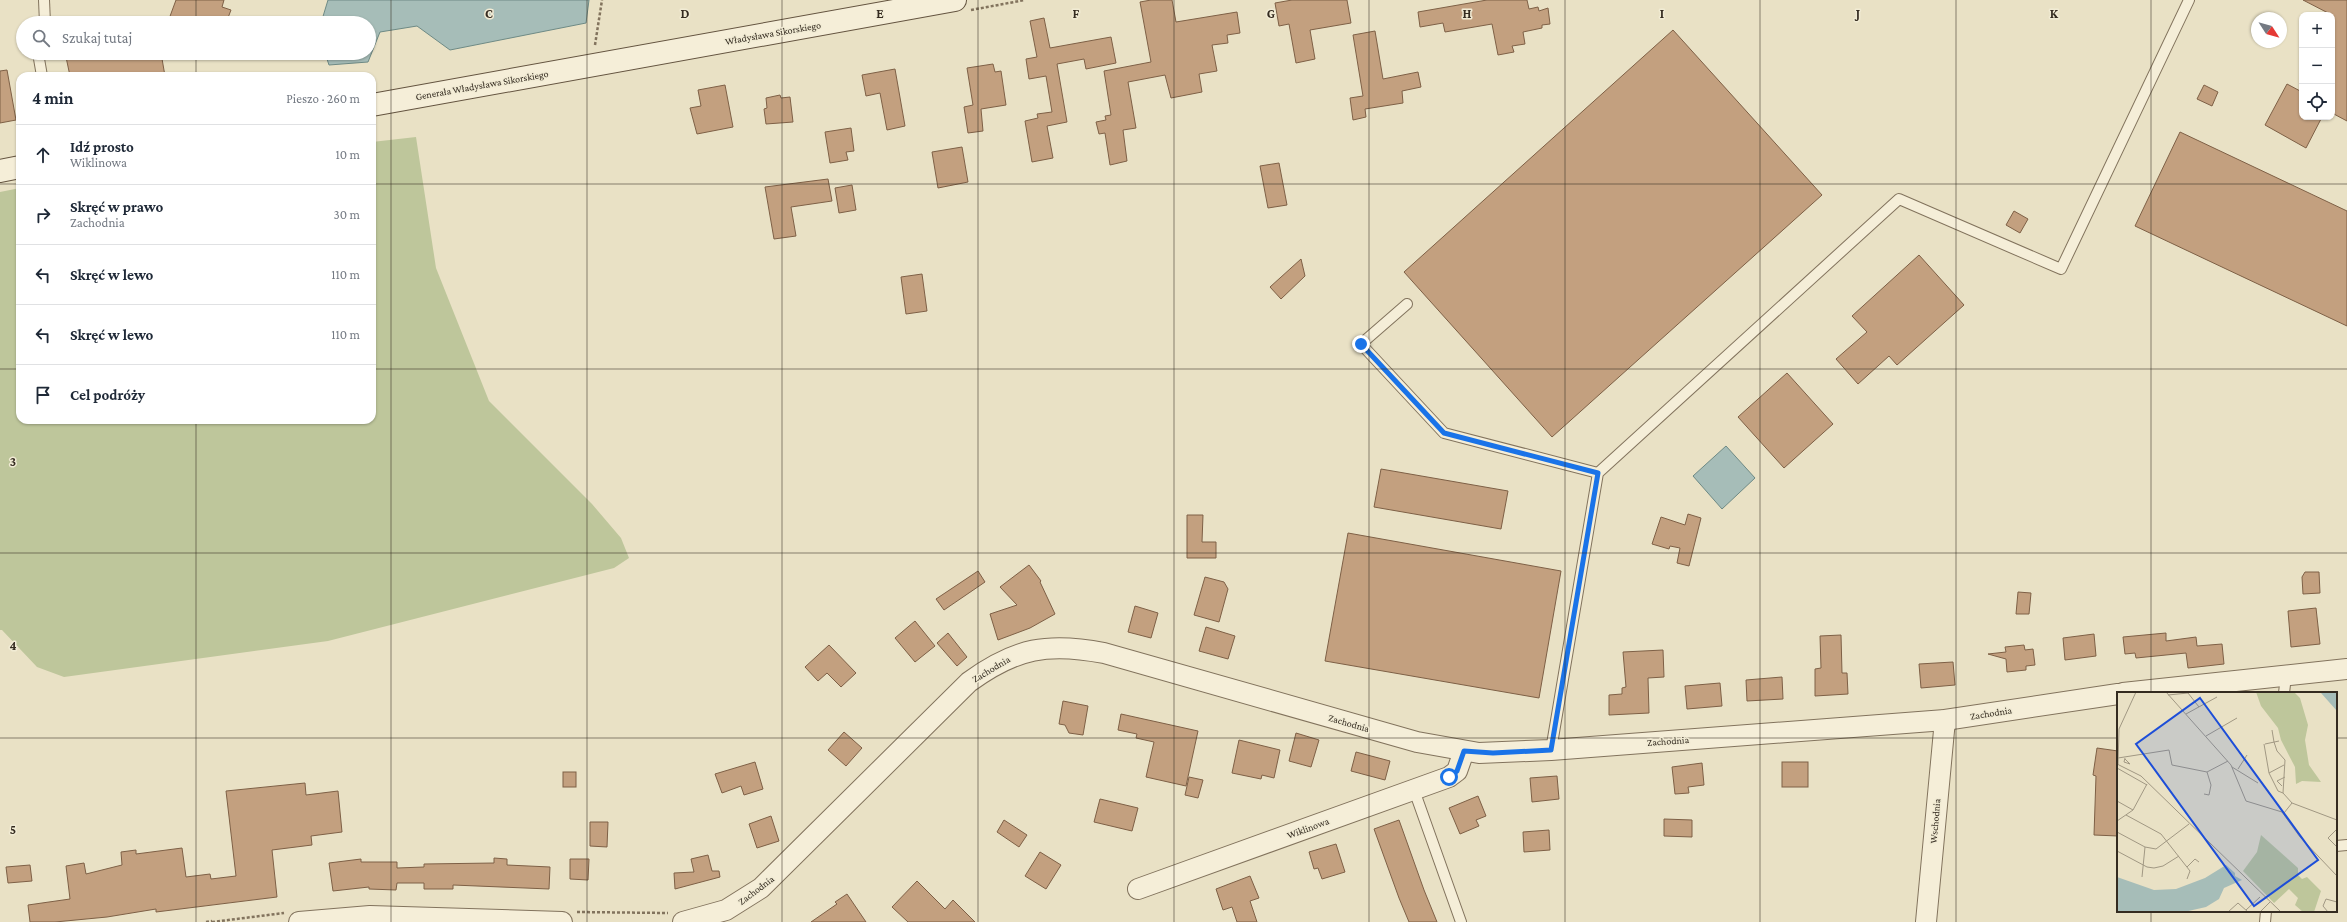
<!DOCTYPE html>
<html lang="pl">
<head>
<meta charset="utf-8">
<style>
	:root { --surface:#fff; --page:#f6f6f7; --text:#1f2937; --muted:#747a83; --line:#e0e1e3 }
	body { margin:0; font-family:"Crimson Pro",serif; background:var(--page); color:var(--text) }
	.controls { position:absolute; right:12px; top:12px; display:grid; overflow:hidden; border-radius:8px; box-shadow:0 1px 3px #0004 }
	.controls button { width:36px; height:36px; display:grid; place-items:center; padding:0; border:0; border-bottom:1px solid var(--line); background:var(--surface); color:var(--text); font:20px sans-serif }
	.compass { position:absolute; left:2251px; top:12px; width:36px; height:36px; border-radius:50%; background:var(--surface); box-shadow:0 1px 3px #0004; rotate:126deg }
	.stop { position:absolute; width:12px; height:12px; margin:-9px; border:3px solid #1a73e8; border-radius:50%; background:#fff }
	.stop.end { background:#1a73e8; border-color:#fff; box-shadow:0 1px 4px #0008 }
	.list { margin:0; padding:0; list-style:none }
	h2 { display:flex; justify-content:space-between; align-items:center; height:52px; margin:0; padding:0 16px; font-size:17px }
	h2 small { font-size:13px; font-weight:400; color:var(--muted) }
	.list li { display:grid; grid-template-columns:26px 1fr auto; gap:12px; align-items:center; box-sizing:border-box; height:60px; padding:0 16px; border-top:1px solid var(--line) }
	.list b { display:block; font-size:15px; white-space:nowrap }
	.list p { margin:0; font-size:13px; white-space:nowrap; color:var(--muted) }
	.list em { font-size:13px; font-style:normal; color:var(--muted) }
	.icon { flex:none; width:22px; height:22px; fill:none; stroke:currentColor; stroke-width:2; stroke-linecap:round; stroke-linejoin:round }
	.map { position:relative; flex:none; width:2347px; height:922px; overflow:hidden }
	.search { position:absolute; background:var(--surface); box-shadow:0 1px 3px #0004; left:16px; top:16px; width:360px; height:44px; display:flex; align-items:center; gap:10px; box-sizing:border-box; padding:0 14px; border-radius:22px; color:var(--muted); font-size:15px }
	.panel { position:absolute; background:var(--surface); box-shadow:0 1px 3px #0004; left:16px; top:72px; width:360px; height:352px; border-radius:12px }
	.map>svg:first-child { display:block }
	.green { fill:#bec69b }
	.water { fill:#a6bdb8; stroke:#6e8a85 }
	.building { fill:#c3a07f; stroke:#7e6046 }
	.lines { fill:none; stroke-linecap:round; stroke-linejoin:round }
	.lane-casing { stroke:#82735d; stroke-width:12 }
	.street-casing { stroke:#82735d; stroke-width:22 }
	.secondary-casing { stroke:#645440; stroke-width:24 }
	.path { stroke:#82735d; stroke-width:2.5; stroke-dasharray:3 2; stroke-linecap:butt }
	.lane { stroke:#f5eed8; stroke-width:10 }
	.street { stroke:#f5eed8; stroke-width:20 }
	.secondary { stroke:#f5eed8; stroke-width:22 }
	.route { stroke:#1a73e8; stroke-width:5 }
	.grid { fill:none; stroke:#342b20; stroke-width:1; stroke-opacity:0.55 }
	.labels { text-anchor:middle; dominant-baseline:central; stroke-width:3; stroke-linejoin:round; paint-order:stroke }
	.street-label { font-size:10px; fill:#342b20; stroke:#f1ebd4 }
	.inset-road { fill:none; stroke:#a19883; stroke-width:1 }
	.view { fill:#1d4ed8; fill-opacity:0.15; stroke:#1d4ed8; stroke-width:2 }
	.inset-edge { fill:none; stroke:#342b20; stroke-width:2 }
	.grid-label { font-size:13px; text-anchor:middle; font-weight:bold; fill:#342b20; stroke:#f1ebd4; stroke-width:3; stroke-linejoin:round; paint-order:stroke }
</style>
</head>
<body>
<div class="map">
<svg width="2347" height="922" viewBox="0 0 2347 922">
	<rect width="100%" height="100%" fill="#e9e1c5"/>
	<path class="green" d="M 416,137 L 436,268 L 489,401 L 592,504 L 621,538 L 629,558 L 614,568 L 328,641 L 64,677 L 37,667 L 2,630 L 0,630 L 0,192 L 20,188 L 20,420 L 372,420 L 372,142 Z"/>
	<g class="water">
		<path d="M 328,0 L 589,0 L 586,23 L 450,50 L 417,26 L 380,32 L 368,62 L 329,65 L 325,53 L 369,53 L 369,23 L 321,23 Z"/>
		<path d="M 1726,446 L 1755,478 L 1722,509 L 1693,476 Z"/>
	</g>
	<g class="building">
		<path d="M 176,0 L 224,0 L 222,7 L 231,10 L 226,23 L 180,23 L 169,19 Z"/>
		<path d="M 1151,0 L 1172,0 L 1176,22 L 1237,12 L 1240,33 L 1227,35 L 1228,43 L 1212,45 L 1217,71 L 1199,74 L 1202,92 L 1171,98 L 1165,75 L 1128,82 L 1136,128 L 1123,130 L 1127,161 L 1110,165 L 1105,133 L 1099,134 L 1096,122 L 1106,120 L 1105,116 L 1111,115 L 1104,71 L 1151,62 L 1140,2 Z"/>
		<path d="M 1292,0 L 1347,0 L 1351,23 L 1310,30 L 1315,59 L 1296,63 L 1289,24 L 1279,26 L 1275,3 Z"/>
		<path d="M 1487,0 L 1527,0 L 1529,9 L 1538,7 L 1539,11 L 1548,8 L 1550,24 L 1542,25 L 1542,28 L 1523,32 L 1525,44 L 1512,46 L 1514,52 L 1498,55 L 1492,24 L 1445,32 L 1443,23 L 1420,27 L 1418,12 Z"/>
		<path d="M 2303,0 L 2347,0 L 2347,121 L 2332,113 L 2332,15 Z"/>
		<path d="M 1044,18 L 1050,48 L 1111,37 L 1116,63 L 1086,69 L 1084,59 L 1057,64 L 1067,122 L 1047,126 L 1053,158 L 1032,162 L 1025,121 L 1038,118 L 1037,114 L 1052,112 L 1046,76 L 1029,79 L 1026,59 L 1037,57 L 1030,21 Z"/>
		<path d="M 1673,30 L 1822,195 L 1552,437 L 1404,272 Z"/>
		<path d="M 1375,31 L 1383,79 L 1418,72 L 1421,87 L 1402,91 L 1403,103 L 1365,109 L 1366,117 L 1353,120 L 1350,98 L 1363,96 L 1353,35 Z"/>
		<path d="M 87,53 L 95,53 L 96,58 L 123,53 L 161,53 L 165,76 L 70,76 L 66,57 Z"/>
		<path d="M 993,64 L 995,72 L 1001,71 L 1006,105 L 981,109 L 983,131 L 968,133 L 964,107 L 973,105 L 967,68 Z"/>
		<path d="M 895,69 L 905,126 L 887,130 L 880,93 L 866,96 L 862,75 Z"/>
		<path d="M 7,70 L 16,120 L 0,123 L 0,71 Z"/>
		<path d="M 2287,84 L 2302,92 L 2302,117 L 2322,117 L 2306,148 L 2265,125 Z"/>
		<path d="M 725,85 L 733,127 L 697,134 L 690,108 L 701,106 L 698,90 Z"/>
		<path d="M 2204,85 L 2218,92 L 2212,106 L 2197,99 Z"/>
		<path d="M 780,95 L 781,98 L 790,97 L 793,122 L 766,124 L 764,109 L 767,108 L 766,98 Z"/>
		<path d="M 851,128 L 854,151 L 846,152 L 848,160 L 830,163 L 825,132 Z"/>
		<path d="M 2180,132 L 2347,211 L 2347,326 L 2135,226 Z"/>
		<path d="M 962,147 L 968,182 L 938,188 L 932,152 Z"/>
		<path d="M 1279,163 L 1287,205 L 1268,208 L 1260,166 Z"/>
		<path d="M 828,179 L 832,201 L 791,207 L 796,236 L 774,239 L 765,187 Z"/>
		<path d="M 852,185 L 856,210 L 839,213 L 835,188 Z"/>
		<path d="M 2014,211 L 2028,219 L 2020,233 L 2006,225 Z"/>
		<path d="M 1919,255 L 1964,305 L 1897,365 L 1889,356 L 1858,384 L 1836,359 L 1867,332 L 1852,316 Z"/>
		<path d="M 1301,259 L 1305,276 L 1281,299 L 1270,287 Z"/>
		<path d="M 922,274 L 927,311 L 906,314 L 901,277 Z"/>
		<path d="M 1787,373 L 1833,424 L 1784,468 L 1738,417 Z"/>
		<path d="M 1381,469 L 1508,491 L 1501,529 L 1374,507 Z"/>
		<path d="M 1688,514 L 1701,518 L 1689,566 L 1677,563 L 1680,548 L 1670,546 L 1669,549 L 1652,544 L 1661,517 L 1685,525 Z"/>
		<path d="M 1187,515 L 1203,515 L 1202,542 L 1216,542 L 1216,558 L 1187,558 Z"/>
		<path d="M 1348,533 L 1561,571 L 1539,698 L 1325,661 Z"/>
		<path d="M 1029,565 L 1041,581 L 1040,582 L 1055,614 L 1030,628 L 998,640 L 990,614 L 1017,605 L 1000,587 Z"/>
		<path d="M 978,571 L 985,582 L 944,610 L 936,599 Z"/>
		<path d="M 2305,572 L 2319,572 L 2320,593 L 2303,594 L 2302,577 Z"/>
		<path d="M 1205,577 L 1224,582 L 1228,589 L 1219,622 L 1194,615 Z"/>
		<path d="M 2018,592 L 2031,593 L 2029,614 L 2016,614 Z"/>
		<path d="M 1135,606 L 1158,613 L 1151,638 L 1128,632 Z"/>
		<path d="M 2316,608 L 2320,644 L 2291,647 L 2288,611 Z"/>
		<path d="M 915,621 L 935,646 L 915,662 L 895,638 Z"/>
		<path d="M 1206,627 L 1235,636 L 1228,659 L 1199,651 Z"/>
		<path d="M 948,633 L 967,657 L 957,666 L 937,643 Z"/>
		<path d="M 2166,633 L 2166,641 L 2196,637 L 2197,646 L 2222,644 L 2224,664 L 2188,668 L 2186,653 L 2136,658 L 2135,653 L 2125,654 L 2123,637 Z"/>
		<path d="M 2094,634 L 2096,656 L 2065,660 L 2063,638 Z"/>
		<path d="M 1841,635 L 1842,673 L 1847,673 L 1848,694 L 1815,696 L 1815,669 L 1821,668 L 1820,636 Z"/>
		<path d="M 829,645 L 856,673 L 841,687 L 827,673 L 818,681 L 805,667 Z"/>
		<path d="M 2024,645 L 2025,650 L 2033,649 L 2035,665 L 2026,666 L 2026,670 L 2007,672 L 2006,659 L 1988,654 L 2006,652 L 2005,647 Z"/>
		<path d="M 1663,650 L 1664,677 L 1648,678 L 1649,713 L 1609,715 L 1609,695 L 1622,694 L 1622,688 L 1626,687 L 1623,652 Z"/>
		<path d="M 1953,662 L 1955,685 L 1921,688 L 1919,664 Z"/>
		<path d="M 1782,677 L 1783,699 L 1747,701 L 1746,680 Z"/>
		<path d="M 1720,683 L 1722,706 L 1687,709 L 1685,686 Z"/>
		<path d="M 1063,701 L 1088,706 L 1083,735 L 1069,733 L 1065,725 L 1059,724 Z"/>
		<path d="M 1121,714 L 1198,731 L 1186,786 L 1146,777 L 1154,742 L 1136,738 L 1137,734 L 1118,730 Z"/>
		<path d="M 844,732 L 862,748 L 846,766 L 828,750 Z"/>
		<path d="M 1296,733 L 1319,740 L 1311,767 L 1289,761 Z"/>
		<path d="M 1239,740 L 1280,750 L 1274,778 L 1262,775 L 1261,779 L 1232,773 Z"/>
		<path d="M 2097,748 L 2118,751 L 2118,836 L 2094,835 L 2096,776 L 2093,775 Z"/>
		<path d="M 1356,752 L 1390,761 L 1385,780 L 1351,771 Z"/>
		<path d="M 755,762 L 763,789 L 744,795 L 741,786 L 722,793 L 715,774 Z"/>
		<rect x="1782" y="762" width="26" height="25"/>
		<path d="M 1702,763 L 1704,785 L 1688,787 L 1689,793 L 1675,794 L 1672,767 Z"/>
		<rect x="563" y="772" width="13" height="15"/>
		<path d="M 1557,776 L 1559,799 L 1532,802 L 1530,778 Z"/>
		<path d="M 1189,777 L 1203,780 L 1198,798 L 1185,795 Z"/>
		<path d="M 305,783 L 306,795 L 338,791 L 342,832 L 311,836 L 312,845 L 272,850 L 277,897 L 156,912 L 156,909 L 107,917 L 55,922 L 30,922 L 28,905 L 70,899 L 66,866 L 84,863 L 86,874 L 122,865 L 121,852 L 136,850 L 136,854 L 182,848 L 186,877 L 210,874 L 211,879 L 236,876 L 226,791 Z"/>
		<path d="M 1478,796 L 1486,816 L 1476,820 L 1479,826 L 1460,834 L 1449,808 Z"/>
		<path d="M 1100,799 L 1138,808 L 1132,831 L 1094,822 Z"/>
		<path d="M 771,816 L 779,841 L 757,848 L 749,824 Z"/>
		<path d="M 1664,819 L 1692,820 L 1692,837 L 1664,836 Z"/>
		<path d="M 1004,820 L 1027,835 L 1019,847 L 997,832 Z"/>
		<path d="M 1399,820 L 1424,890 L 1437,922 L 1409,922 L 1399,898 L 1374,829 Z"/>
		<path d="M 590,822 L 608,822 L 607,847 L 590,846 Z"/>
		<path d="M 1549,830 L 1550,850 L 1524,852 L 1523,832 Z"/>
		<path d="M 1336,844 L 1345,872 L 1322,879 L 1318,868 L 1314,869 L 1309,852 Z"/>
		<path d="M 1040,852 L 1061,865 L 1046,889 L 1025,876 Z"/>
		<path d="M 708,855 L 712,871 L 719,871 L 720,877 L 675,889 L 674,873 L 694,872 L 691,859 Z"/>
		<path d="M 494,858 L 507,859 L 507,865 L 550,867 L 549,889 L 453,885 L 453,889 L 424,889 L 424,883 L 397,883 L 396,890 L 369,889 L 369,887 L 333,891 L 329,863 L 361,859 L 361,862 L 397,862 L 397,868 L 424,867 L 424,864 L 494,863 Z"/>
		<path d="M 570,859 L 589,859 L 588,880 L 570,879 Z"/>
		<path d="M 30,865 L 32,881 L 8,883 L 6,867 Z"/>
		<path d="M 1250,876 L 1259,898 L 1250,901 L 1257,922 L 1237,922 L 1232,907 L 1223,910 L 1216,889 Z"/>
		<path d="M 917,881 L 945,909 L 953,900 L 975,922 L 908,922 L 892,907 Z"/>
		<path d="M 847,894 L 866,922 L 811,922 L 837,904 L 835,902 Z"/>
	</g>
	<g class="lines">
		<g class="lane-casing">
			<g id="lane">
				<path d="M 44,0 L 45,23"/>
				<path d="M 38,53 L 42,76"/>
				<path d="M 1407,304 L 1361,344 L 1444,433 L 1598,473"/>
				<path d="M 2284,693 L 2286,676"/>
				<path d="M 1551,750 L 1598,473 L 1899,199 L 2061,269 L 2189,0"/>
				<path d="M 1414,790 L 1461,922"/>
				<path d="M 2336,846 L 2347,845"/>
				<path d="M 2265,922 L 2266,911"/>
			</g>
		</g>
		<g class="street-casing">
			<g id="street">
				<path d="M 2123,693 L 2347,669"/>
				<path d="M 1138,889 L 1449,777 L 1457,771 L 1464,751"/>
				<path d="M 299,922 L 370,916 L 562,922"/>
				<path d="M 683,922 L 726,910 L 761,888 L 969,682 C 1016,648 1048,642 1104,653 L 1417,742 L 1479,753 L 1551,750 L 1945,720 L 2118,694"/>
				<path d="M 1926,922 L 1945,720"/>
			</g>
		</g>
		<g class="secondary-casing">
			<g id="secondary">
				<path d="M 372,105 L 955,0"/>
				<path d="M 0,171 L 20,167"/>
			</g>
		</g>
		<g class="path">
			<path d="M 971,10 L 1025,0"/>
			<path d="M 595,45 L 602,0"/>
			<path d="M 577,912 L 668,913"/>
			<path d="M 206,922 L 212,921"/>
			<path d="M 212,922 L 284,913"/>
		</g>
		<use href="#lane" class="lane"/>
		<use href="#street" class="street"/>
		<use href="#secondary" class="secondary"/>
	</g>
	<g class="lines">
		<path class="route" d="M 1361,344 L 1444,433 L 1598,473 L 1551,750 L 1493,753 L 1464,751 L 1457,771 L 1449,777"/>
	</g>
	<path class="grid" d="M 196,0 L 196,23M 391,0 L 391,922M 587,0 L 587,922M 782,0 L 782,922M 978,0 L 978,922M 1174,0 L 1174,922M 1369,0 L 1369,922M 1565,0 L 1565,922M 1760,0 L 1760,922M 1956,0 L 1956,922M 2151,0 L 2151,693M 196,53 L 196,76M 0,184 L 20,184M 372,184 L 2347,184M 0,369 L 20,369M 372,369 L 2347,369M 196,420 L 196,922M 0,553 L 2347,553M 0,738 L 2118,738M 2336,738 L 2347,738M 2151,911 L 2151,922"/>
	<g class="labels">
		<g class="street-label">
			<text transform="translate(773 33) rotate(-10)">Władysława Sikorskiego</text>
			<text transform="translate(482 85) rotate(-10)">Generała Władysława Sikorskiego</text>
			<text transform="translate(991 669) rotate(-31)">Zachodnia</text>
			<text transform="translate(1991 713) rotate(-9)">Zachodnia</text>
			<text transform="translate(1349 723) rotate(16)">Zachodnia</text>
			<text transform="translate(1668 741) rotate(-4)">Zachodnia</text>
			<text transform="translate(1935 821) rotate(-85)">Wschodnia</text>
			<text transform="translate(1308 828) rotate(-20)">Wiklinowa</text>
			<text transform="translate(756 890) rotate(-37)">Zachodnia</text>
		</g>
	</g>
	<g transform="translate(2117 692)">
		<rect width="220" height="220" fill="#e9e1c5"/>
		<path d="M 139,0 L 177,0 L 183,6 L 191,33 L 188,48 L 192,73 L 204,90 L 185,89 L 179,92 L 178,75 L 164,48 L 161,36 L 144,14 ZM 144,143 L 181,176 L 181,183 L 185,187 L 190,185 L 204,199 L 197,220 L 186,220 L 178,213 L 181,206 L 172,197 L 157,211 L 126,179 L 140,160 Z" fill="#bec69b"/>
		<path d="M 202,0 L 220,0 L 220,19 L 204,1 ZM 109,173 L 118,181 L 118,184 L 125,188 L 107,196 L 102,207 L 89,215 L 67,220 L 0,220 L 0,185 L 37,198 L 59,197 L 88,186 Z" fill="#a6bdb8"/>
		<path class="inset-road" d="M 49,0 L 114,73 L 129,109 L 165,120 L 183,145 L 220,184M 51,3 L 71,1 L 82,15M 69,22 L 100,5M 155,38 L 157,50M 89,44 L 120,26M 157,50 L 160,59 L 168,68 L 166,101 L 175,111M 147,52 L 152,81 L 167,73M 148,52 L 162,49M 1,66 L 52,58 L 55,73 L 90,80 L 111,69M 8,66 L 7,70 L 13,72 L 8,67M 0,72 L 24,84 L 164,220M 1,73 L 2,37 L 19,0M 115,75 L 141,91M 0,76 L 30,93M 121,77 L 130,63M 152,81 L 161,99 L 166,101M 165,94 L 160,89 L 168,85M 87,102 L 92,103 L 94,93 L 90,80M 0,109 L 16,118M 175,111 L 220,128M 167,121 L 175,111M 9,123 L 44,142 L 73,179 L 70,187M 0,129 L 16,118 L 30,92M 220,137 L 211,146 L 220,155M 0,140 L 28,155 L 39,157 L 72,132M 0,159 L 30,175 L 37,176 L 46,174 L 62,164M 70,175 L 78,167 L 82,170M 25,185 L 28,155M 129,218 L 143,205M 111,220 L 121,211 L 131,220M 143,220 L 153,210M 211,220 L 206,214 L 209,207 L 220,210"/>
		<path class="view" d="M 83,6 L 201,168 L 137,214 L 19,52 Z"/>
		<rect width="220" height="220" class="inset-edge"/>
	</g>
	<g class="grid-label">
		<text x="489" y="18">C</text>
		<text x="685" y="18">D</text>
		<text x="880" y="18">E</text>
		<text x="1076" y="18">F</text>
		<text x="1271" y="18">G</text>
		<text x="1467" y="18">H</text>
		<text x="1662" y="18">I</text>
		<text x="1858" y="18">J</text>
		<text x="2054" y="18">K</text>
		<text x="13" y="466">3</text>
		<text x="13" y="650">4</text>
		<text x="13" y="834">5</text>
	</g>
</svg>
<div class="controls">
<button>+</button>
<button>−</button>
<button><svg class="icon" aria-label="locate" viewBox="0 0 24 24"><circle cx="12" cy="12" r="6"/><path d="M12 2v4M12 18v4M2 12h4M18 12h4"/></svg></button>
</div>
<svg class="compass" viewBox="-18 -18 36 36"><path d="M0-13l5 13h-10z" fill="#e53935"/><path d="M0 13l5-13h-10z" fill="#747a83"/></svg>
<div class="stop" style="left:1449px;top:777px"></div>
<div class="stop end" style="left:1361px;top:344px"></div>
<div class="search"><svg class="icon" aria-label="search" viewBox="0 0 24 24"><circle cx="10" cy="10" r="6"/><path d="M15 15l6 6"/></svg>Szukaj tutaj</div>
<section class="panel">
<h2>4 min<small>Pieszo · 260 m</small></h2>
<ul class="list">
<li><svg class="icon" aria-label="ahead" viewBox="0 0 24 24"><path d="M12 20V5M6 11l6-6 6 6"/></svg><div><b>Idź prosto</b><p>Wiklinowa</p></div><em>10 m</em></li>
<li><svg class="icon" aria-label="right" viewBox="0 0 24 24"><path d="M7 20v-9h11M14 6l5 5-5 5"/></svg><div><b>Skręć w prawo</b><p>Zachodnia</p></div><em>30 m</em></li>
<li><svg class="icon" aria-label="left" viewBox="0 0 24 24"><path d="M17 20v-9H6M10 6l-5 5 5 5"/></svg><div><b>Skręć w lewo</b></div><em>110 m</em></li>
<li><svg class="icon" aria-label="left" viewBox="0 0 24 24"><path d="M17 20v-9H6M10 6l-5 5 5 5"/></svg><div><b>Skręć w lewo</b></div><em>110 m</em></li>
<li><svg class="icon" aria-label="arrive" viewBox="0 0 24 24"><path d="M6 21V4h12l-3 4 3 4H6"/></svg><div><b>Cel podróży</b></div></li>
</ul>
</section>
</div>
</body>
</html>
